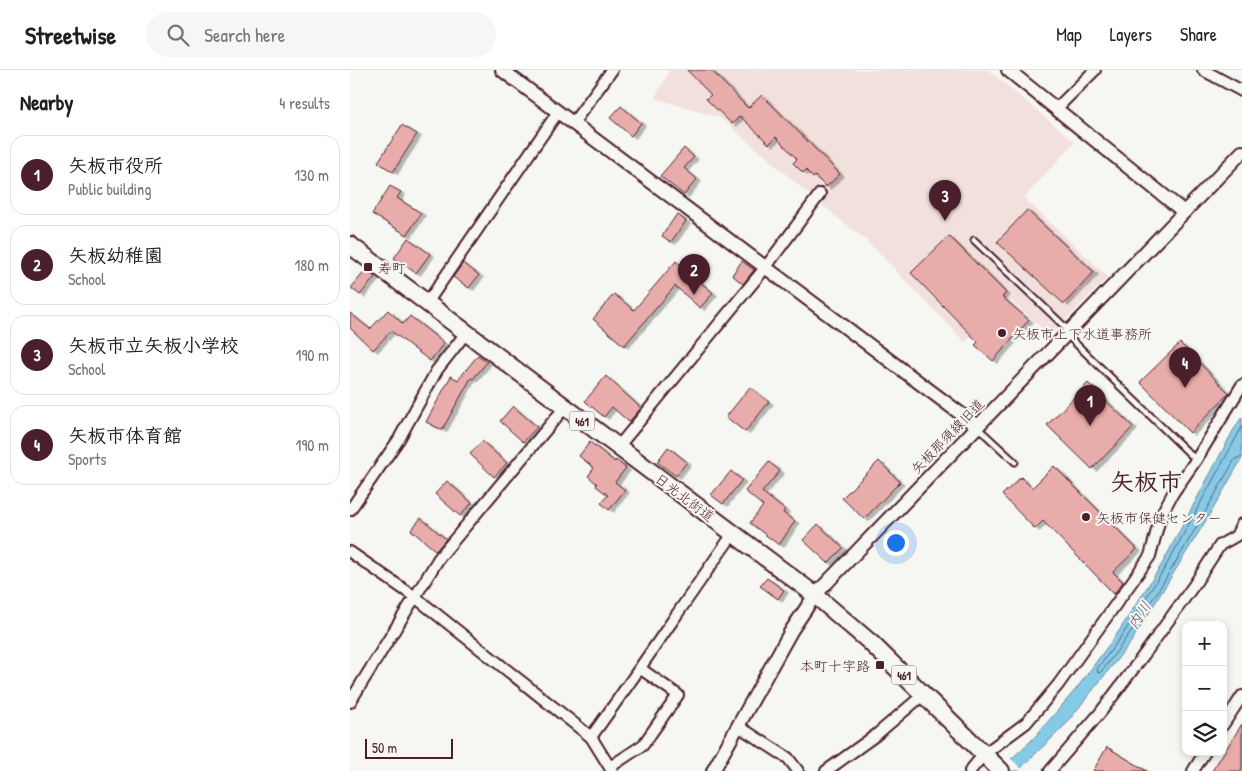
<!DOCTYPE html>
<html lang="en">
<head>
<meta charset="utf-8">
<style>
	:root { --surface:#fff; --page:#f6f6f6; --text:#202124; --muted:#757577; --line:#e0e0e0; --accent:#4a1f2b }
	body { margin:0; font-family:"Patrick Hand","Klee One",sans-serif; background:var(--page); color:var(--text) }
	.controls { position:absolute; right:15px; bottom:15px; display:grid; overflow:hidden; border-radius:10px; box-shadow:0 2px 8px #0003 }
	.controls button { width:45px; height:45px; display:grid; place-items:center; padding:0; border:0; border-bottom:1px solid var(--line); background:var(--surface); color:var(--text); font:25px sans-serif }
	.scale { position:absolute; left:15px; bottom:12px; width:88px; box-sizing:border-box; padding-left:5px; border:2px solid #4a1f2b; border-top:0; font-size:14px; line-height:18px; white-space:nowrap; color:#4a1f2b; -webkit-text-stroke:4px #f6f6f2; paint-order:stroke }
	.you { position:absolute; left:545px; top:472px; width:18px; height:18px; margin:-12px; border:4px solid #fff; border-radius:50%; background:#1a73e8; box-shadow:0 0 0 8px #1a73e833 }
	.badge { display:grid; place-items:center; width:32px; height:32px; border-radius:50%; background:var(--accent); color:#fff; font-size:16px; font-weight:700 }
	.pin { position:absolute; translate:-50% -41px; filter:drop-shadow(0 1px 2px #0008) }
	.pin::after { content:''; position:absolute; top:26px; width:18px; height:15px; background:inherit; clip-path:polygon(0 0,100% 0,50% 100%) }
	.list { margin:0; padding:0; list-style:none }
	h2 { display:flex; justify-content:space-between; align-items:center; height:65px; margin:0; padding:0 20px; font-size:21px }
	h2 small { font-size:16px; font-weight:400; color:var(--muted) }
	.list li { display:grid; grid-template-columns:32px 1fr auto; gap:15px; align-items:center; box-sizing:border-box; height:80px; margin:0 10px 10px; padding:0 10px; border:1px solid var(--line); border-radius:15px }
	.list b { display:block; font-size:19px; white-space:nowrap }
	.list p { margin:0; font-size:16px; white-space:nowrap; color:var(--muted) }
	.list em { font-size:16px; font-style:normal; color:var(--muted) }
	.icon { flex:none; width:28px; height:28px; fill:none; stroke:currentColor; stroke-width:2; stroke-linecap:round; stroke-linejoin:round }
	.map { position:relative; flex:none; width:892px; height:701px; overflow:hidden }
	header { display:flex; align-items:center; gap:30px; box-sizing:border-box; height:70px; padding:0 25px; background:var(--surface); border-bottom:1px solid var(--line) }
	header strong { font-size:24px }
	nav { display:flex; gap:28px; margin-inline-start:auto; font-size:18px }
	.search { width:350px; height:45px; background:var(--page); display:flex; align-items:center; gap:12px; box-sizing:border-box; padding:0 18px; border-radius:28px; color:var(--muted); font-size:19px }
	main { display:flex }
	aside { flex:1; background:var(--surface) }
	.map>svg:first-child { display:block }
	.built { fill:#f2e0dd }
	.water { fill:#85cae7; stroke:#6d869c }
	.pier { fill:#f6f6f2 }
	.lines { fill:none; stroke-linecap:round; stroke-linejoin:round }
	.shore { stroke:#626376; stroke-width:1 }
	.building { fill:#e8adab; stroke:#4a1f2b; filter:url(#shadow) }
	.service-casing { stroke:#4a1f2b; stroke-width:9 }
	.minor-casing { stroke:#4a1f2b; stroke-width:14 }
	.tertiary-casing { stroke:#4a1f2b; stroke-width:16 }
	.trunk-casing { stroke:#4a1f2b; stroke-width:20 }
	.service { stroke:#f6f6f2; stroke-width:5 }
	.minor { stroke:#f6f6f2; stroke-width:10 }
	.tertiary { stroke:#f6f6f2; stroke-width:12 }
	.trunk { stroke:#f6f6f2; stroke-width:16 }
	.poi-dot { fill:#4a1f2b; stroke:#f6f6f2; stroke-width:2 }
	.labels { text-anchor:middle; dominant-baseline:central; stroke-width:4; stroke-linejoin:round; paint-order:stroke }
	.shield { fill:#f6f6f2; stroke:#7e6067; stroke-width:1 }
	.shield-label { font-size:12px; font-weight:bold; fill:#4a1f2b }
	.poi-label { font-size:14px; fill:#4a1f2b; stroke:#f6f6f2; text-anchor:start }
	.street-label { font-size:14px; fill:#4a1f2b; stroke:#f6f6f2 }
	.water-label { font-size:15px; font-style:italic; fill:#5c5263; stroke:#f6f6f2 }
	.town-label { font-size:24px; font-weight:bold; fill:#4a1f2b; stroke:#f6f6f2 }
</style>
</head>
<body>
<header>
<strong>Streetwise</strong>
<div class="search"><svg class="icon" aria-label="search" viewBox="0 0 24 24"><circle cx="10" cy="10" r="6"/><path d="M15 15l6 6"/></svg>Search here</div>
<nav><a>Map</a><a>Layers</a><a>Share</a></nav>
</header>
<main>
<aside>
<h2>Nearby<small>4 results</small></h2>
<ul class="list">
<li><span class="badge">1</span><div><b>矢板市役所</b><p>Public building</p></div><em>130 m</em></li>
<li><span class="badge">2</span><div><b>矢板幼稚園</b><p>School</p></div><em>180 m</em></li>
<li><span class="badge">3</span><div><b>矢板市立矢板小学校</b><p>School</p></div><em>190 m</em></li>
<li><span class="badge">4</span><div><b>矢板市体育館</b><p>Sports</p></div><em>190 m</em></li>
</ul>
</aside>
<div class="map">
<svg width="892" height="701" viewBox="0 0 892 701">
	<defs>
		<filter id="shadow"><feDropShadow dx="4.5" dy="2.5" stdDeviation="0" flood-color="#0004"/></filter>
	</defs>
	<rect width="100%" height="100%" fill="#f6f6f2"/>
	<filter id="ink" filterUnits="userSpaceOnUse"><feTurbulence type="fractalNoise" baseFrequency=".02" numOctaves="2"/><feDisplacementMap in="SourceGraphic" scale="10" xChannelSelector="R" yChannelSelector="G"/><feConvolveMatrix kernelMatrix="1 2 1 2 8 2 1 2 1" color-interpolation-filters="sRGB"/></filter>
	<g filter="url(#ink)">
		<path class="built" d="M 320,0 L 638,0 L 725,72 L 674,128 L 758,207 L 700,266 L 661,230 L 615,272 L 517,171 L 467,131 L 371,48 L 305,28 Z"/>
		<path class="water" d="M 892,347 L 892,388 L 863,439 L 781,572 L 715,655 L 668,701 L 648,701 L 683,669 L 727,618 L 769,561 L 812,494 L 883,361 Z"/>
		<path class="pier" d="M 659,687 L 673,700 L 645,701 L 646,699 Z"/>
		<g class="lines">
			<path class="shore" d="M 892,357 L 816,496 L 773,564 L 747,599 L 748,603 L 751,602 C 803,536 844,462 885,389 L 892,387"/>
		</g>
		<g class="building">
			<path d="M 337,0 L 361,0 L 398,38 L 412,25 L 490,104 L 476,117 L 465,106 L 463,108 L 456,100 L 453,103 L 443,93 L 447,89 L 426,67 L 419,74 L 390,46 L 382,54 L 356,29 L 361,25 Z"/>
			<path d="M 271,36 L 291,53 L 281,66 L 260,48 Z"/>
			<path d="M 52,55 L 67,64 L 43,102 L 28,92 Z"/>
			<path d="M 334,78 L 344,87 L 334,98 L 347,109 L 334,125 L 310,106 Z"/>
			<path d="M 40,116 L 51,122 L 47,128 L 71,143 L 57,165 L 22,144 Z"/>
			<path d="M 677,140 L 744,202 L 714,234 L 647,172 Z"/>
			<path d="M 327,144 L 336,151 L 321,172 L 312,166 Z"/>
			<path d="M 599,166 L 656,223 L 652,227 L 679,250 L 643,291 L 625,275 L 628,272 L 561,203 Z"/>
			<path d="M 58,168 L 80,184 L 66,203 L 44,188 Z"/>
			<path d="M 326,191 L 363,223 L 350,238 L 325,216 L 274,276 L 243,249 L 264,224 L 284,240 Z"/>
			<path d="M 392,191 L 404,200 L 393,214 L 382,205 Z"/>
			<path d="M 113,193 L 129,205 L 119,218 L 103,207 Z"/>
			<path d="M 16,200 L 25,207 L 10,225 L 1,218 Z"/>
			<path d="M 38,240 L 53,254 L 60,246 L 94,273 L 80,291 L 41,261 L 23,280 L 0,258 L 0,243 L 20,259 Z"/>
			<path d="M 830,273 L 879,323 L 840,363 L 790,312 Z"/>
			<path d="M 128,285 L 137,292 L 123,309 L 121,308 L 92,360 L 76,352 L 101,306 L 108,310 Z"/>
			<path d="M 256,306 L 291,338 L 279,352 L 262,337 L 254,347 L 235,331 Z"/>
			<path d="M 738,313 L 783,357 L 742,399 L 697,355 Z"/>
			<path d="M 400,317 L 419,332 L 395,362 L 376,347 Z"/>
			<path d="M 163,336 L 187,357 L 173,372 L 150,351 Z"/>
			<path d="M 132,371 L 157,393 L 144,407 L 120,384 Z"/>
			<path d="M 240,372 L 265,392 L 266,390 L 276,398 L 265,412 L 275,420 L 259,440 L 251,433 L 258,425 L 246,416 L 247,414 L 238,406 L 244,398 L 229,386 Z"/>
			<path d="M 318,377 L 337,392 L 326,406 L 307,392 Z"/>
			<path d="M 529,391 L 550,412 L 514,449 L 492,428 Z"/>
			<path d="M 419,392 L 430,401 L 412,422 L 435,440 L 433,443 L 445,451 L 429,475 L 400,453 L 413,436 L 395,421 Z"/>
			<path d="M 704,396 L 787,479 L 763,502 L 773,512 L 764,524 L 693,451 L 685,459 L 652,425 L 671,407 L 682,418 Z"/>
			<path d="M 381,401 L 392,410 L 373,434 L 361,425 Z"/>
			<path d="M 97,411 L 122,433 L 110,446 L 85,424 Z"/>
			<path d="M 71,448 L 96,469 L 86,481 L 61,460 Z"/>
			<path d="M 468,454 L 493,478 L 478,493 L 453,470 Z"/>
			<path d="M 417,508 L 434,520 L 428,529 L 410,516 Z"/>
			<path d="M 892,654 L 892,701 L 862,701 Z"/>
			<path d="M 757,677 L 797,701 L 743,701 Z"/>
		</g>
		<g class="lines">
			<g class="service-casing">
				<g id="service">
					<path d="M 624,170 L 714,256 L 717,265 L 846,390"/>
					<path d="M 627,357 L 665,392"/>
				</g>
			</g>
			<g class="minor-casing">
				<g id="minor">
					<path d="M 853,0 L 892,21"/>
					<path d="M 706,39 L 745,0"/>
					<path d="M 223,53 L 262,0"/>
					<path d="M 77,233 L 208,42"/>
					<path d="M 268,377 L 415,198 L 470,124"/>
					<path d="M 0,440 L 49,369 L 87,300 L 116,263"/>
					<path d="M 0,482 L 65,527 L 241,667 L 262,701"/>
					<path d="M 0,632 L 89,488 L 215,337"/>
					<path d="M 873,655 L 892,626"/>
					<path d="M 388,656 L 438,688 L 448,701"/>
					<path d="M 241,667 C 290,600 335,531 383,464"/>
					<path d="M 260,697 L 293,675 L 328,625 L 291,599"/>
					<path d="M 476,701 L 526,665 L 574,624"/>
					<path d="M 620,701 L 634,684 L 676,653 L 708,615 L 781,513 L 800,486 L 811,445 L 823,423 L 846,390 L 892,315"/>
					<path d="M 700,701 L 750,643 L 796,582 L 844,515 L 870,475 L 886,466 L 892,454"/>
					<path d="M 843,701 L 855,682"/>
				</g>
			</g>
			<g class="tertiary-casing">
				<g id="tertiary">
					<path d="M 152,0 L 627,356"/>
					<path d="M 658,0 L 834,142"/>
					<path d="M 363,701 L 441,561 L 465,525 L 892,82"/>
				</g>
			</g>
			<g class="trunk-casing">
				<path id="trunk" d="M 0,175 L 465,525 L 521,573 L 651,701"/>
			</g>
			<use href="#service" class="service"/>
			<use href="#minor" class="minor"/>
			<use href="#tertiary" class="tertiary"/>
			<use href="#trunk" class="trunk"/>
		</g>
	</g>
	<g class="poi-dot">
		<rect x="13" y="192" width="10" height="10" rx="2.5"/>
		<circle cx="652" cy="263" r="5"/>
		<circle cx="736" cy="447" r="5"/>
		<rect x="525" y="590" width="10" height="10" rx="2.5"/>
	</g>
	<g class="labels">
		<g class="shield">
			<rect x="219.5" y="341.5" width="25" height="19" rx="4"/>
			<rect x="541.5" y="595.5" width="25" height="19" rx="4"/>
		</g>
		<g class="shield-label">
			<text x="232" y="351">461</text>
			<text x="554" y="605">461</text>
		</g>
		<g class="poi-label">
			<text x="28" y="197">寿町</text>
			<text x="662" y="263">矢板市上下水道事務所</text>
			<text x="746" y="447">矢板市保健センター</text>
			<text x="520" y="595" text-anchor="end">本町十字路</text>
		</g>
		<g class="street-label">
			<text transform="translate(597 366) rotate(-46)">矢板那須線旧道</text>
			<text transform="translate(335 427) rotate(37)">日光北街道</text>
		</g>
		<g class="water-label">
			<text transform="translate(789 545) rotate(-57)">内川</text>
		</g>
		<g class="town-label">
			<text x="796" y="411">矢板市</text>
		</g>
	</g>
</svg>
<div class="controls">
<button>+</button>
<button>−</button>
<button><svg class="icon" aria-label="layers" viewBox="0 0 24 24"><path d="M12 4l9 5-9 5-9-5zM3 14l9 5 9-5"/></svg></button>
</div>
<div class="scale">50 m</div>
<div class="you"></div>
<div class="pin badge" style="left:740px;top:356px">1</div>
<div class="pin badge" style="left:344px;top:225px">2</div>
<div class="pin badge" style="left:595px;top:151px">3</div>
<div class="pin badge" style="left:835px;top:318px">4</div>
</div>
</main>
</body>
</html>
